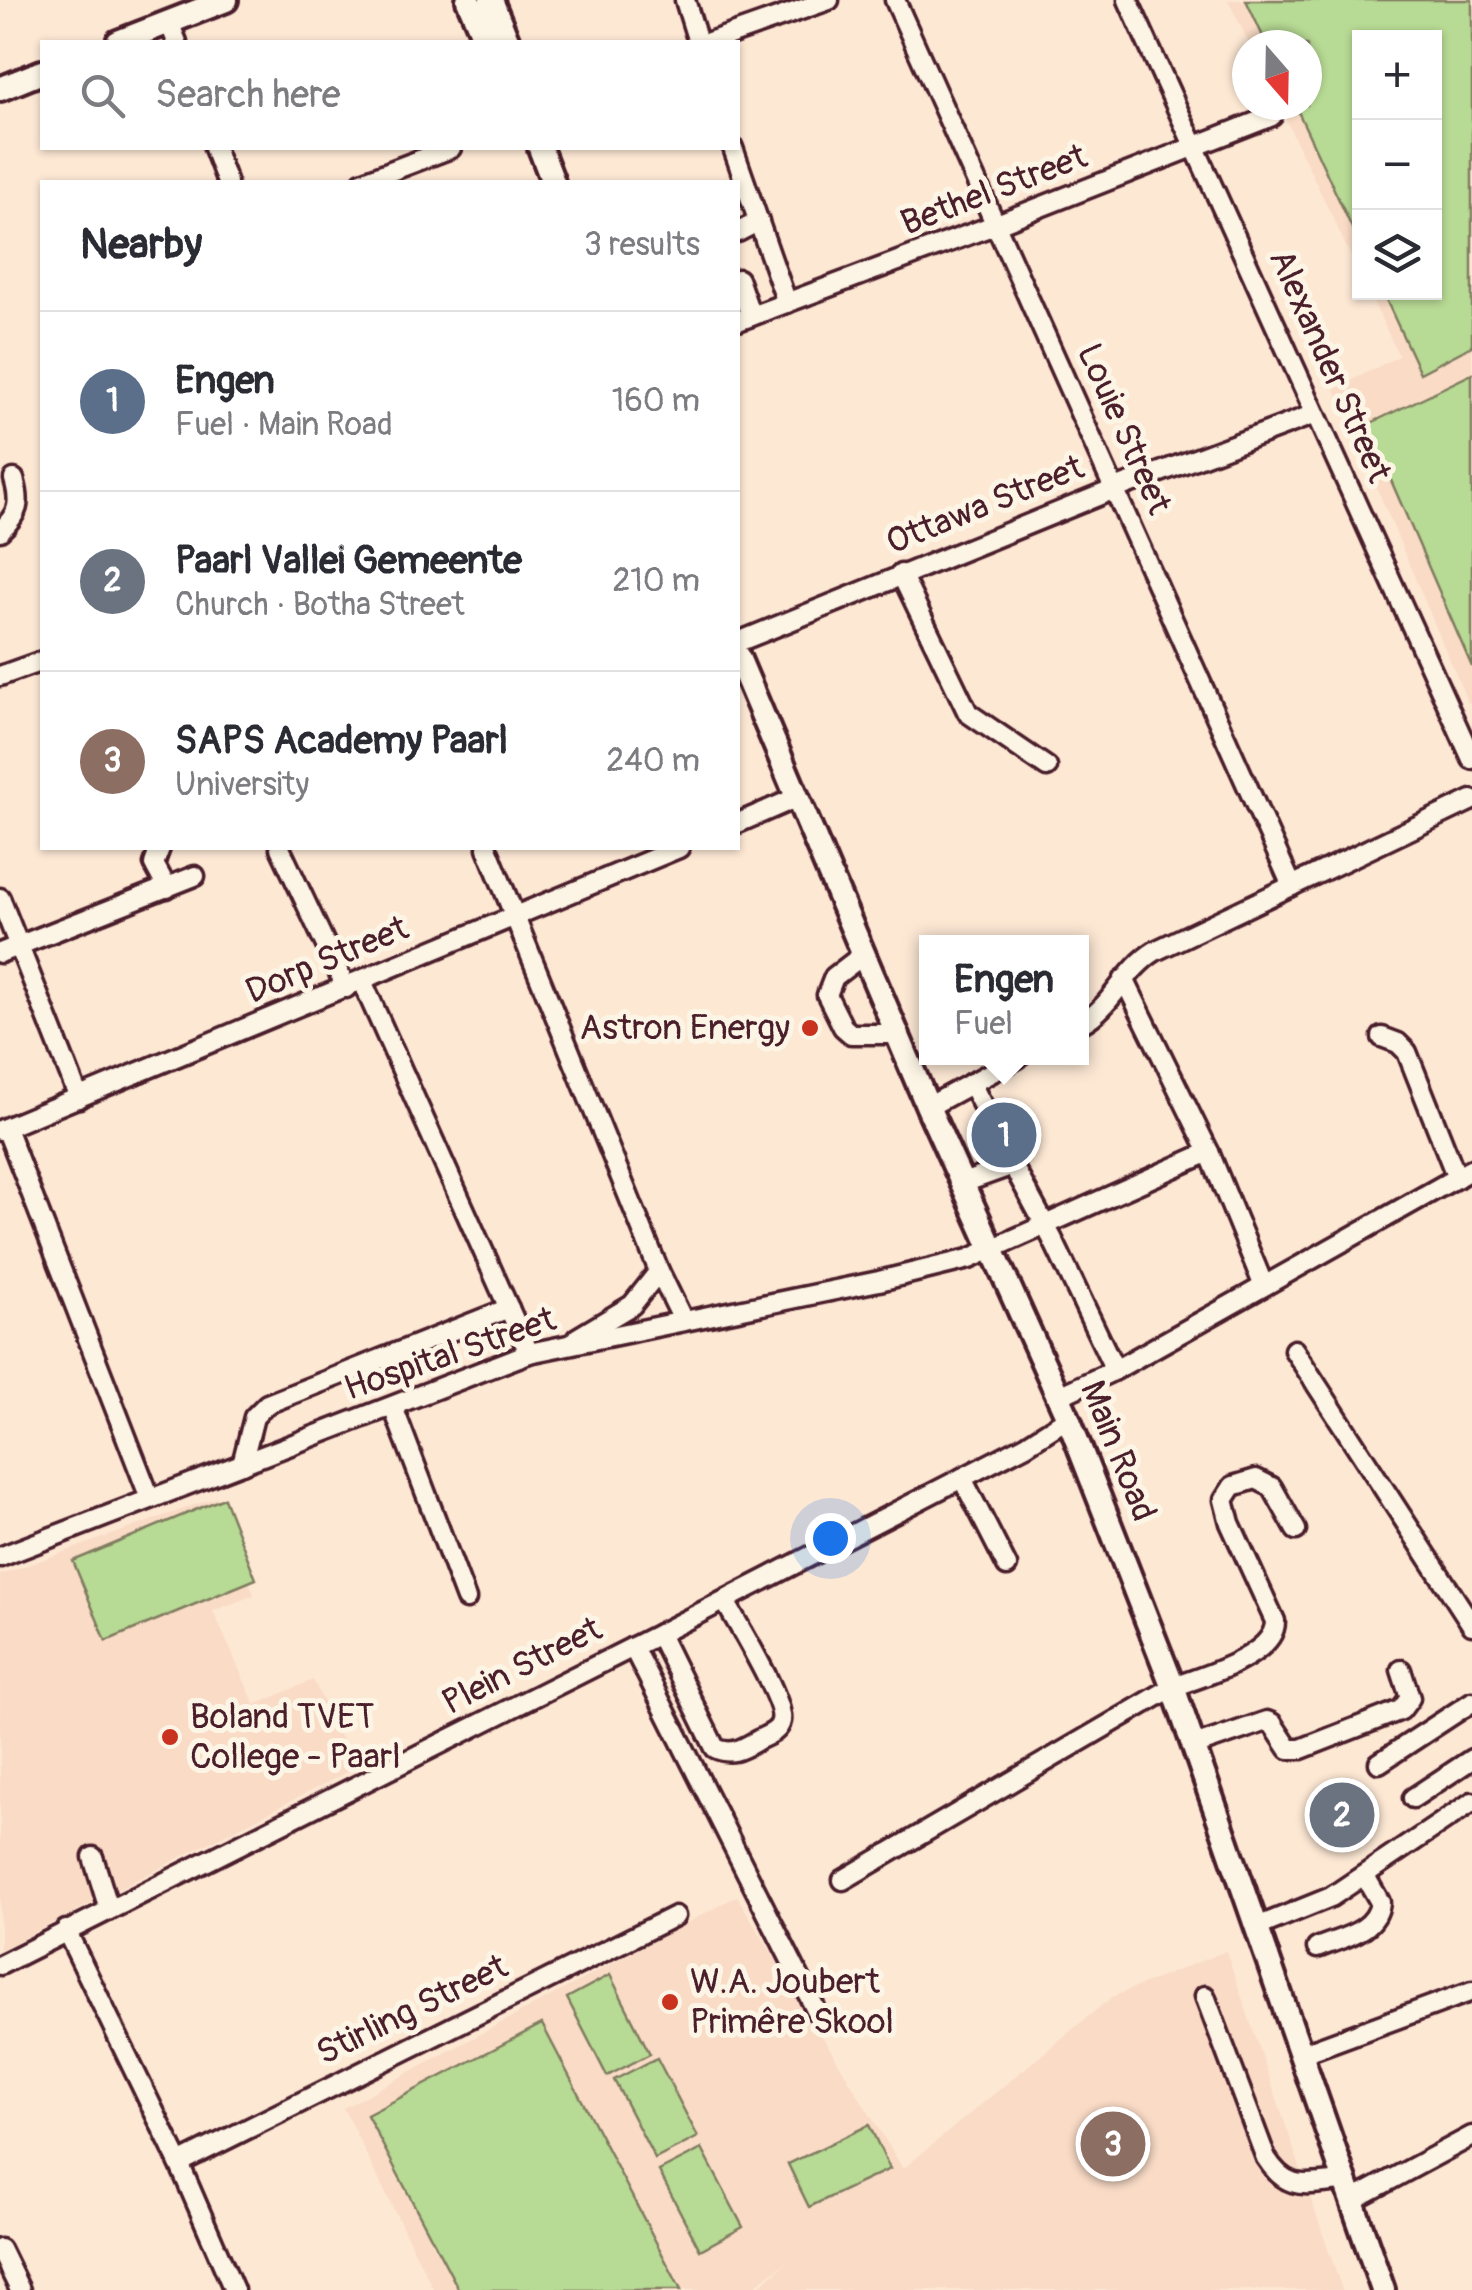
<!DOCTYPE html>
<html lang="en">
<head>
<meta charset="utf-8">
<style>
	:root { --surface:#fff; --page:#f2f2f3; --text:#2b2b33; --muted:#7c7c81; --line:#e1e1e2; --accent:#c8321e }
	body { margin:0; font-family:Pangolin,sans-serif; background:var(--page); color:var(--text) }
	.controls { position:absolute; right:30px; top:30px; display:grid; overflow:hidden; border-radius:0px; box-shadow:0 2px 8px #0004 }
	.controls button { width:90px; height:90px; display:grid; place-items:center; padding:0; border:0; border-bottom:2px solid var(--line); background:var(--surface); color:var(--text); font:50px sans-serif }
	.compass { position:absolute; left:1232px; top:30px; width:90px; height:90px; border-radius:50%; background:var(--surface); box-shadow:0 2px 8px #0004; rotate:160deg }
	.you { position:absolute; left:830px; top:1538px; width:35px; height:35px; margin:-25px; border:8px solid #fff; border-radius:50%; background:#1a73e8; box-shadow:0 0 0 15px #1a73e833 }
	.badge { display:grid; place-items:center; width:65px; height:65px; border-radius:50%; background:var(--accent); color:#fff; font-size:32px; font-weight:700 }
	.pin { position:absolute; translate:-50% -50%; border:5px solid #fff; box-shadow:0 2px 10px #0006 }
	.popup { position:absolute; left:919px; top:935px; width:170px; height:130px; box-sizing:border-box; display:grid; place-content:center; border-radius:0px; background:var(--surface); filter:drop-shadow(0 2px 8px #0005); font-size:32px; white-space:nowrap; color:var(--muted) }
	.popup b { font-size:38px; color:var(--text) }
	.popup::after { content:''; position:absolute; left:50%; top:100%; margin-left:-20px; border:20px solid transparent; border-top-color:var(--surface) }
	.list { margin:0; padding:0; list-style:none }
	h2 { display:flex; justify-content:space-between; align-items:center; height:130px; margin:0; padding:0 40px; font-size:42px }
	h2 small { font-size:32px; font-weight:400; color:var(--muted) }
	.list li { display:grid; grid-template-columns:65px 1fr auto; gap:30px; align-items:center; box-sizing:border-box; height:180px; padding:0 40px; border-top:2px solid var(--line) }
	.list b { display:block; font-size:38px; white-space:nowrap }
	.list p { margin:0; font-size:32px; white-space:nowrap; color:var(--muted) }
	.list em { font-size:32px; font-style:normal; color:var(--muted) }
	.icon { flex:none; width:55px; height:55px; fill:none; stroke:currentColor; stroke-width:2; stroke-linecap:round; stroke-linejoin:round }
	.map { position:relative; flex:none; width:1472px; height:2290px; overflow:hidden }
	.search { position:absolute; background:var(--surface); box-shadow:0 2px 8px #0004; left:40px; top:40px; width:700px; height:110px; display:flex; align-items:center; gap:25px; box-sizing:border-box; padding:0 35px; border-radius:0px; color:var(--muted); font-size:38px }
	.panel { position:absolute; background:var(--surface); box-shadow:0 2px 8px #0004; left:40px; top:180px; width:700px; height:670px; border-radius:0px }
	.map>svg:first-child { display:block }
	.built { fill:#f9dbc6 }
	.green { fill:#b7da94; stroke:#807c60; stroke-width:2.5 }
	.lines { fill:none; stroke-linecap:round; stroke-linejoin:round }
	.minor-tunnel { stroke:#d9c0b2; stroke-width:18; stroke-dasharray:18 9; stroke-linecap:butt }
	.minor-casing { stroke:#4a1f2b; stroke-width:25 }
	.major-casing { stroke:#4a1f2b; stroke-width:30 }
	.minor { stroke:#fcf5e5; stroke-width:18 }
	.major { stroke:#fcf5e5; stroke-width:22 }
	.poi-dot { fill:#c8321e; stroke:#fcf5e5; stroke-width:4 }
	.labels { text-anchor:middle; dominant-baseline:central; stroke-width:10; stroke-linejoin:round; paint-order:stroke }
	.street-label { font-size:35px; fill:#4a1f2b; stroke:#fcf5e5 }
	.poi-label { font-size:35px; fill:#4a1f2b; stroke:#fcf5e5; text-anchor:start }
</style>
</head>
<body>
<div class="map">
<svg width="1472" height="2290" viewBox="0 0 1472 2290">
	<rect width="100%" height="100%" fill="#fde8d4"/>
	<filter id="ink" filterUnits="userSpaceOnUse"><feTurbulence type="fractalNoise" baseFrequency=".01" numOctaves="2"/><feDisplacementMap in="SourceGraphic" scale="20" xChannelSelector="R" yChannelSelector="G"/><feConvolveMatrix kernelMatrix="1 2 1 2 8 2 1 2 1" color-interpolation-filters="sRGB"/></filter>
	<g filter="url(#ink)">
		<g class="built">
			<path d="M 1228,0 L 1472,0 L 1472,701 L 1468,703 L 1335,389 L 1399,356 L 1369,293 L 1434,292 L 1434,38 L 1360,38 L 1359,273 L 1279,105 L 1307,105 L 1307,45 L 1250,45 Z"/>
			<path d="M 217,1497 L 254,1595 L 213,1611 L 255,1705 L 313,1680 L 355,1768 L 0,1950 L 0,1575 Z"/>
			<path d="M 737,1896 L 903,2169 L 1112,1997 L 1226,1951 L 1342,2290 L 755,2290 L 792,2258 L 749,2290 L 434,2290 L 343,2108 Z"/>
		</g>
		<g class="green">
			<path d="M 1246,0 L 1472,0 L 1472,346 L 1420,373 L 1383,293 L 1434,292 L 1434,38 L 1360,38 L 1359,243 L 1295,105 L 1307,105 L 1307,45 L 1267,45 Z"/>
			<path d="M 1472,374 L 1472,667 L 1367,425 Z"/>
			<path d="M 224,1498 L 256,1579 L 106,1641 L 73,1561 Z"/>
			<path d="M 610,1975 L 650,2054 L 607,2076 L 567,1998 Z"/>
			<path d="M 542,2024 L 681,2290 L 459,2290 L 367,2115 Z"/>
			<path d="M 657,2058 L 698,2137 L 655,2159 L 614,2080 Z"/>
			<path d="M 869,2125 L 890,2169 L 809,2207 L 788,2164 Z"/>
			<path d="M 702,2149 L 743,2227 L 700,2250 L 659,2171 Z"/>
		</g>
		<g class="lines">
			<path class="minor-tunnel" d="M 990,1120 L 1010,1160"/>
			<g class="minor-casing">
				<g id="minor">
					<path d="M 685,0 L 698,42"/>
					<path d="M 895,0 L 1292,886"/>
					<path d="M 1128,0 L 1472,759"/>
					<path d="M 169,22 L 177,42"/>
					<path d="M 709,42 L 829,0"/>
					<path d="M 214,148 L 227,182"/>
					<path d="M 733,148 L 787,303"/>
					<path d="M 362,182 L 451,148"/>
					<path d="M 738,232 L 759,221"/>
					<path d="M 738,279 L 751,316"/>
					<path d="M 738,321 L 997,224 L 1272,116"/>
					<path d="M 0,531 C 19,514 21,503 14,479"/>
					<path d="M 901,574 L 968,713 L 1047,767"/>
					<path d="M 738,642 L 1115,489 L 1315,414"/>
					<path d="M 0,676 L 42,661"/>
					<path d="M 738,823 L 798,797"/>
					<path d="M 160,848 L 154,864 L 167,888"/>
					<path d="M 280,848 L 346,988"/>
					<path d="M 487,848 L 659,1271 L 683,1320"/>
					<path d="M 0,898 L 79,1098"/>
					<path d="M 0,953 L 195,876"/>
					<path d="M 864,954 L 834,977 L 827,995 L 843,1027 L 851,1034 L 898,1034"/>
					<path d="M 1124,979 L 1209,1152"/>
					<path d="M 362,981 L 529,1353"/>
					<path d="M 1082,1023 C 1113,1006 1124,970 1155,951 L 1472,800"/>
					<path d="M 1382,1037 L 1398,1043 L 1407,1052 L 1457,1178"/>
					<path d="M 971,1083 L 990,1120"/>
					<path d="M 928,1107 L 1018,1058"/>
					<path d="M 6,1128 L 150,1498"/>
					<path d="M 0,1130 L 679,848"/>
					<path d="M 1010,1160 L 1052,1238 L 1115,1370"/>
					<path d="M 963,1183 L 1013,1165"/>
					<path d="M 577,1338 L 632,1305 L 659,1271"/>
					<path d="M 1294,1350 L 1472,1625"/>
					<path d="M 1059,1396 L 1115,1370 L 1472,1169"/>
					<path d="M 393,1407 L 466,1599"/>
					<path d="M 242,1464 L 254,1417 L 267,1404 L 509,1308"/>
					<path d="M 962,1478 L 1007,1566"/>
					<path d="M 0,1557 L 529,1353 L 879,1281 L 969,1259 L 1209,1152 L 1263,1284"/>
					<path d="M 659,1634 L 715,1748 C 732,1756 742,1749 758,1740 C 767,1735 779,1732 781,1721 C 786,1702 736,1622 725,1601"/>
					<path d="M 633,1647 L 817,2012"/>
					<path d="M 1194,1746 L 1267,1721 L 1272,1723 L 1289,1749 L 1301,1749 L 1401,1710 L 1410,1698 L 1401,1670"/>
					<path d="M 1379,1763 L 1472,1702"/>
					<path d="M 1413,1798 L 1472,1759"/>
					<path d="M 93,1857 L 109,1909"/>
					<path d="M 843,1880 L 1173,1687 C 1201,1677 1276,1656 1275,1621 L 1230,1523 L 1224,1500 L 1233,1486 L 1256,1479 L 1272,1487 L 1296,1530"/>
					<path d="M 1257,1927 L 1331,1897 L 1472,1802"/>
					<path d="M 66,1930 L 179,2163 L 234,2290"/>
					<path d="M 1317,1948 C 1341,1938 1377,1932 1380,1902 L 1365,1876"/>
					<path d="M 0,1965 L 659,1634 L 1026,1445 L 1068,1418"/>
					<path d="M 1205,1996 L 1266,2158 C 1289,2194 1307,2183 1345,2181"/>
					<path d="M 1301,2054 L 1472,1991"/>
					<path d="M 179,2163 L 675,1916"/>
					<path d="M 1351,2201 L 1472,2136"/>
					<path d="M 0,2249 L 20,2290"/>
				</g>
			</g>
			<g class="major-casing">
				<g id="major">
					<path d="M 468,0 L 486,42"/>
					<path d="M 491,0 L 508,42"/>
					<path d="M 118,42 L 226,0"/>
					<path d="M 0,89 L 42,72"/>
					<path d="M 540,148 L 553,182"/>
					<path d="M 738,657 L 928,1107 L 1068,1418 L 1173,1687 L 1383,2290"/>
				</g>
			</g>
			<use href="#minor" class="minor"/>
			<use href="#major" class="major"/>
		</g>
	</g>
	<g class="poi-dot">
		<circle cx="810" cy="1028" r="10"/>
		<circle cx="170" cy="1737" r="10"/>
		<circle cx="670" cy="2002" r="10"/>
	</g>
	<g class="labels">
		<g class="street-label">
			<text transform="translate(994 190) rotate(-21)">Bethel Street</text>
			<text transform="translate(1330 366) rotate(66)">Alexander Street</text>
			<text transform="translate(1124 429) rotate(66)">Louie Street</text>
			<text transform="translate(985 505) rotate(-22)">Ottawa Street</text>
			<text transform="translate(327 960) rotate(-23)">Dorp Street</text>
			<text transform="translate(450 1354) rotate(-19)">Hospital Street</text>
			<text transform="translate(1118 1451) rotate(68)">Main Road</text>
			<text transform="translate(522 1666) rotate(-27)">Plein Street</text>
			<text transform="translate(412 2010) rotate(-26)">Stirling Street</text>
		</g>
		<g class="poi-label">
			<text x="790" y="1028" text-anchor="end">Astron Energy</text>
			<text x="190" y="1717">Boland TVET<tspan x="190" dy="40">College - Paarl</tspan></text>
			<text x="690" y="1982">W.A. Joubert<tspan x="690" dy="40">Primêre Skool</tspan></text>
		</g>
	</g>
</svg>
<div class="controls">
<button>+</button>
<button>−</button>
<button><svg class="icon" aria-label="layers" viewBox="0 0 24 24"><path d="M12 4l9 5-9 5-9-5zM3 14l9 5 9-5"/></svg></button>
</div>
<svg class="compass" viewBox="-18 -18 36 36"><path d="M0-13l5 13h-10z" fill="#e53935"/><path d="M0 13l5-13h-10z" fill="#7c7c81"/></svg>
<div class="you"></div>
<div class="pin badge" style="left:1004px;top:1135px;background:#5c6f8a">1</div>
<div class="popup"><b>Engen</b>Fuel</div>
<div class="pin badge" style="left:1342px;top:1815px;background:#6b7280">2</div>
<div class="pin badge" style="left:1113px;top:2144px;background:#8d6e63">3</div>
<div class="search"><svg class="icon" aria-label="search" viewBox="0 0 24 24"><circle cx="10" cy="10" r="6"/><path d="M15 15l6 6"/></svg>Search here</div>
<section class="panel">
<h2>Nearby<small>3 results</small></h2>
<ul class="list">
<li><span class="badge" style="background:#5c6f8a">1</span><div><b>Engen</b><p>Fuel · Main Road</p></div><em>160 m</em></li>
<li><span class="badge" style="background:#6b7280">2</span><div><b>Paarl Vallei Gemeente</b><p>Church · Botha Street</p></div><em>210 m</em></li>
<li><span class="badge" style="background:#8d6e63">3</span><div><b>SAPS Academy Paarl</b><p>University</p></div><em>240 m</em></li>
</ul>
</section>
</div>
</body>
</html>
